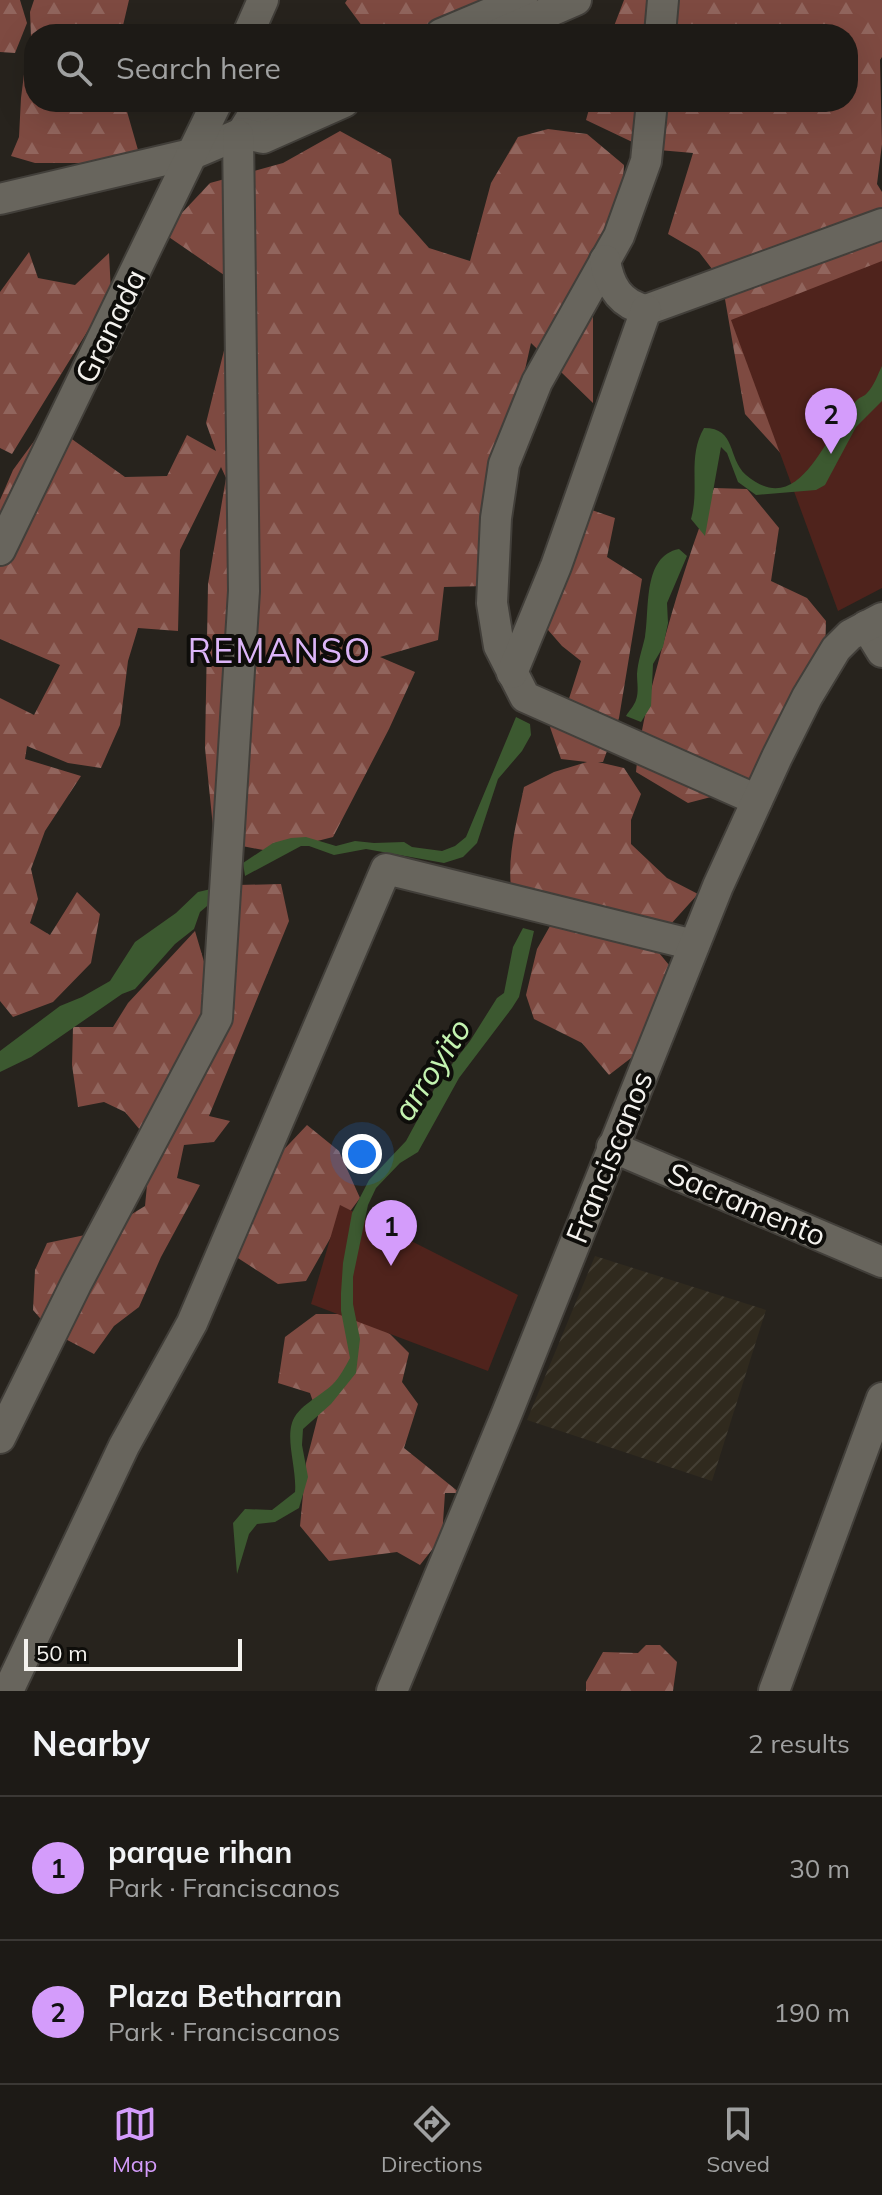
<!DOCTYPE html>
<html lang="en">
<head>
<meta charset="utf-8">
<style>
	:root { --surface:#1d1a16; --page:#25231f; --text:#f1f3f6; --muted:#a0a1a1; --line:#3b3835; --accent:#d49cfb }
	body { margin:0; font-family:Mulish,sans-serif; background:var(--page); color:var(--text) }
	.scale { position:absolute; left:24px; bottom:20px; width:218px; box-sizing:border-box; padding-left:8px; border:4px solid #f4f2ee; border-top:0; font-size:22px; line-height:28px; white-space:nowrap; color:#f4f2ee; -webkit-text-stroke:6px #0e0d0a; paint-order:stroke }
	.you { position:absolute; left:362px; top:1154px; width:28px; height:28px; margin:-20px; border:6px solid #fff; border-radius:50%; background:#1a73e8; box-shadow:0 0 0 12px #1a73e833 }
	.badge { display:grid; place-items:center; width:52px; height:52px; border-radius:50%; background:var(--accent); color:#111; font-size:26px; font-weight:700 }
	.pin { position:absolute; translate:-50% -66px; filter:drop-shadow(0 2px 4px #0008) }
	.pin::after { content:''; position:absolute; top:42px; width:28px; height:24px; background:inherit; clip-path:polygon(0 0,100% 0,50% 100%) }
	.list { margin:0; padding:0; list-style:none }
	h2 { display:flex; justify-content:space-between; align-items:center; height:104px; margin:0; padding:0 32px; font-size:34px }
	h2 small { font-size:26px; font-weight:400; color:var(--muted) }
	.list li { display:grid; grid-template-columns:52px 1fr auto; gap:24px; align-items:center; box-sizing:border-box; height:144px; padding:0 32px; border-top:2px solid var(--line) }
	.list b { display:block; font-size:30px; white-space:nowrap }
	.list p { margin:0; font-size:26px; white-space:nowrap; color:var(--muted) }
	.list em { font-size:26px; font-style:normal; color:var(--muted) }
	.icon { flex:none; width:44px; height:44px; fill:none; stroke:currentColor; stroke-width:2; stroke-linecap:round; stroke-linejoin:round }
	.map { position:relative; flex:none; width:882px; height:1691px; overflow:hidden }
	.search { position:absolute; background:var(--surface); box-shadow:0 8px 32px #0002; left:24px; right:24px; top:24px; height:88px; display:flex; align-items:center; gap:20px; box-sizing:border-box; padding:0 28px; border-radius:32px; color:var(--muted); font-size:30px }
	.sheet { height:392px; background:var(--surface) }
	nav { display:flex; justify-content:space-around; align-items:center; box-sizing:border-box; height:112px; border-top:2px solid var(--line); background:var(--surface); font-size:22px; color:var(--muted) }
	nav a { display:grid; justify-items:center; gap:4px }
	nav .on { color:var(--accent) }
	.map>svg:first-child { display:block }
	.industrial { fill:url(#industrial-furrows) }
	.forest { fill:url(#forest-firs) }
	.park { fill:#4f231c }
	.water { fill:#3c5930 }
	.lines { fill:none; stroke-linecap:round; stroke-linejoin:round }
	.minor-casing { stroke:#423f3a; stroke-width:34 }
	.minor { stroke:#68655d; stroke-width:30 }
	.labels { text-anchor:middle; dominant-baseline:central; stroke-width:8; stroke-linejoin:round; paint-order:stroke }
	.street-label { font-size:30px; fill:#f4f2ee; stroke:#0e0d0a }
	.water-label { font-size:32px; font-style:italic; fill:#c3f3b0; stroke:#0e0d0a }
	.quarter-label { font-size:34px; letter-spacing:2px; fill:#dcb5f8; stroke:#0e0d0a }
</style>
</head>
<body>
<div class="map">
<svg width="882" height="1691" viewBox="0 0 882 1691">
	<defs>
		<pattern id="industrial-furrows" width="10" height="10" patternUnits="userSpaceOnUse" patternTransform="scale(2)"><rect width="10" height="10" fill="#302a1e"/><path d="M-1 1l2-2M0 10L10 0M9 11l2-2" fill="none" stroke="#443f34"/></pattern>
		<pattern id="forest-firs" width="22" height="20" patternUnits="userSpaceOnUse" patternTransform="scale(2)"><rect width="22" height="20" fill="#7e4a41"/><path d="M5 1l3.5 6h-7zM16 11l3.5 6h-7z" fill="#91655d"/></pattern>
	</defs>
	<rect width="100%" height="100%" fill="#27231d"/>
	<path class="industrial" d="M 595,1256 L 766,1310 L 712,1481 L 527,1420 Z"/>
	<g class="forest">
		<path d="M 0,0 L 20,0 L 27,23 L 15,53 L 0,52 Z"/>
		<path d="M 34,0 L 129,0 L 121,34 L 34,34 L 34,37 L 31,37 L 30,12 Z"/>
		<path d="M 347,0 L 491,0 L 423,34 L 368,34 L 345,3 Z"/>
		<path d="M 624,0 L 882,0 L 882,57 L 880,60 L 882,144 L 877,184 L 882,192 L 882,331 L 803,478 L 745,414 L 722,282 L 699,252 L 668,234 L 693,153 L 647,149 L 586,120 L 591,102 L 848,102 L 848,34 L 611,34 Z"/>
		<path d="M 28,43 L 34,44 L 34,102 L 119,102 L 126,108 L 138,150 L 106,166 L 92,163 L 35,163 L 11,156 L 19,137 L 21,98 Z"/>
		<path d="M 548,129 L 587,134 L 624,165 L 619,236 L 593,294 L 593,403 L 531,343 L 515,414 L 484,490 L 485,586 L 444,587 L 438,640 L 380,657 L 415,672 L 389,729 L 333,837 L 274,852 L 242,846 L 213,827 L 205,748 L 208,584 L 226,478 L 221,467 L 180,550 L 178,631 L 138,628 L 128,661 L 120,725 L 101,768 L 68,763 L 27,746 L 25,759 L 81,776 L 45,831 L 31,869 L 38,899 L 30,923 L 50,935 L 77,892 L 100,914 L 91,963 L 53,1002 L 13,1017 L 0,1001 L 0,698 L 34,715 L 60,665 L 0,639 L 0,500 L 13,470 L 48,422 L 125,477 L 167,476 L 187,435 L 216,451 L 206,423 L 240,286 L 163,233 L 210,183 L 283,163 L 340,131 L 391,159 L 399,214 L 429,248 L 470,261 L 491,183 L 518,137 Z"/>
		<path d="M 29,252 L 38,278 L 75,285 L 109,253 L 111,293 L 12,454 L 0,448 L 0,292 Z"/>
		<path d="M 714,488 L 747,489 L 779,528 L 771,581 L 807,598 L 826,621 L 825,655 L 753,786 L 688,803 L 636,772 C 640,730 650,693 661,652 C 676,596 693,542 714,488 Z"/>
		<path d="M 583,507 L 615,518 L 607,557 L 642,579 L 619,718 L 603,762 L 598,762 L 624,768 L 641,794 L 631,820 L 631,844 L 667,878 L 698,894 L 670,925 L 513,900 C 505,862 516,826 524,787 L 554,772 L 587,762 L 561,759 L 550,727 L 566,708 L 581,661 L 562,646 L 535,615 L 538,570 L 563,522 Z"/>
		<path d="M 281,884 L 289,921 L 209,1116 L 230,1121 L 214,1142 L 184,1145 L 177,1178 L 200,1185 L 161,1257 L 139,1307 L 114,1326 L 94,1354 L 52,1332 L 33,1310 L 35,1270 L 47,1243 L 104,1231 L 145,1206 L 151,1143 L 125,1112 L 104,1102 L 78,1107 L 72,1065 L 73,1027 L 113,1027 L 128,1003 L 195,931 L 205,965 L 200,1029 L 238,885 Z"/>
		<path d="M 554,919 L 641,931 L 669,965 L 644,1048 L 609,1075 L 582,1043 L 534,1019 L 526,995 L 537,949 Z"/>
		<path d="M 307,1125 L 339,1151 L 360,1198 L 331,1237 L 306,1281 L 278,1284 L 224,1249 L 273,1161 Z"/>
		<path d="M 316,1314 L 357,1314 L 390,1334 L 409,1353 L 402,1382 L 418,1404 L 404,1448 L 460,1493 L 445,1493 L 442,1537 L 420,1565 L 397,1552 L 329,1561 L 300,1526 L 306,1463 L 318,1416 L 310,1393 L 278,1383 L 285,1337 Z"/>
		<path d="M 646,1645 L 660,1645 L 677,1662 L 673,1691 L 586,1691 L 586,1682 L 603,1652 L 638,1653 Z"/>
	</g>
	<g class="park">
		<path d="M 882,261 L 882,588 L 838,611 L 731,320 Z"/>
		<path d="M 340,1205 L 518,1295 L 488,1371 L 311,1304 Z"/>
	</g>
	<g class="water">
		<path d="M 882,366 L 882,401 L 856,427 L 825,485 L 816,490 L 756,495 L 738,482 L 727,453 L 721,447 L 705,536 L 691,519 C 700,488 687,457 704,428 C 737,428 727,458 746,475 C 793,515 817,454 839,425 C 845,417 850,407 857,400 C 860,397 865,396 867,393 C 874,386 878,374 882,366 Z"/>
		<path d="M 679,549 L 687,556 L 667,603 L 668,623 L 663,647 L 653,664 L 651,706 L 641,722 L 626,716 C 629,711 634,706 636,700 C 639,692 637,683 637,674 C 638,661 642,650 645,637 C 650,610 642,556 679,549 Z"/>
		<path d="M 516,717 L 530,724 L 531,735 L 522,751 L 498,779 L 477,843 L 463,857 L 444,863 L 366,849 L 334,855 L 309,846 L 301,846 L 245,876 L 243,863 L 273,843 L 291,838 L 306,837 L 336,846 L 355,841 L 374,843 L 404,842 L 412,847 L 442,851 L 455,846 L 466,837 Z"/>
		<path d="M 211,889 L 213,901 L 200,912 L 194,929 L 175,944 L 135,989 L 122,994 L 31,1057 L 0,1072 L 0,1051 L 60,1006 L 82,997 L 110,981 L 135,942 L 176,913 L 198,892 Z"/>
		<path d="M 523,928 L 534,931 L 519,997 L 512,1008 L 459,1078 L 418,1152 L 400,1163 L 376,1188 L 368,1205 L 353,1277 L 353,1304 L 360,1339 L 356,1373 L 331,1404 L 303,1429 L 302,1445 L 308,1477 L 299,1508 L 275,1522 L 257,1524 L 249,1534 L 237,1574 L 233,1523 L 245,1509 L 272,1510 L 295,1492 C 297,1471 286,1441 292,1423 C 297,1406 321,1396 333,1384 C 340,1377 345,1367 350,1358 L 341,1311 L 341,1293 L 343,1263 L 352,1213 L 369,1180 L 406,1141 L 438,1082 L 470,1041 L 497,998 L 504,993 L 513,947 Z"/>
	</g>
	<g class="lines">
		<g class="minor-casing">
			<g id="minor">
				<path d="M 248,34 L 263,0"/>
				<path d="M 441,34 L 522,0"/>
				<path d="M 498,34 L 576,0"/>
				<path d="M 660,34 L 663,0"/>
				<path d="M 652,102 L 646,161 L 619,236 L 537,382 L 504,464 L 496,518 L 492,603 L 499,646 L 525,697 L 757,800"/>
				<path d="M 242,133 L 255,112 L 279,102"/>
				<path d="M 0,199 L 195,153 L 242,133 L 263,138 L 344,102"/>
				<path d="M 605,260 C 609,285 619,304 646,310 L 882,224"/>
				<path d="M 0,550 L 217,102"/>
				<path d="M 866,626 L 882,652"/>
				<path d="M 512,673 L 556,566 L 646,310"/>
				<path d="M 612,1147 L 882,1262"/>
				<path d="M 0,1438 L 76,1284 L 217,1018 L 244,591 L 238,135"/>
				<path d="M 8,1691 L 124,1446 L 192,1323 L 386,869 L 694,945"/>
				<path d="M 392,1691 L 507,1413 L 718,886 L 777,757 L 807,697 L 836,649 L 850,635 L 882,618"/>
				<path d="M 774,1691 L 882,1398"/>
			</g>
		</g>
		<use href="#minor" class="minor"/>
	</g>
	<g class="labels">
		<g class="street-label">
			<text transform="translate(110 326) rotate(-64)">Granada</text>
			<text transform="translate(609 1157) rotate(-68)">Franciscanos</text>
			<text transform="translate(747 1204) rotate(23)">Sacramento</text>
		</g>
		<g class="water-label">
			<text transform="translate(431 1069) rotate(-57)">arroyito</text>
		</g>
		<g class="quarter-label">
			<text x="280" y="650">REMANSO</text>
		</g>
	</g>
</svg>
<div class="scale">50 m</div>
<div class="you"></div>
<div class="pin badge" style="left:391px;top:1266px">1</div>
<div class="pin badge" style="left:831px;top:454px">2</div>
<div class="search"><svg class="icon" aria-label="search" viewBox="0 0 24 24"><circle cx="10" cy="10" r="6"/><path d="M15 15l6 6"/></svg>Search here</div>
</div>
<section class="sheet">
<h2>Nearby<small>2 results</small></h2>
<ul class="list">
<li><span class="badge">1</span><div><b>parque rihan</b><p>Park · Franciscanos</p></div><em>30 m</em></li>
<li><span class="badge">2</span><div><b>Plaza Betharran</b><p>Park · Franciscanos</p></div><em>190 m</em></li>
</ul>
</section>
<nav>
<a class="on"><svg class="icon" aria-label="map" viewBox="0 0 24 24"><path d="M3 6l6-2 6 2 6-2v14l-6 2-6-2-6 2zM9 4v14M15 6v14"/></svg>Map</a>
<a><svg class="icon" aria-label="directions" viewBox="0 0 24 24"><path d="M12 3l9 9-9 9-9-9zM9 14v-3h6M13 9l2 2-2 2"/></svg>Directions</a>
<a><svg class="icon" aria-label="saved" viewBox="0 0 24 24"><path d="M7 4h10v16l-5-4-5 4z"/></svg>Saved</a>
</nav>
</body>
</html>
